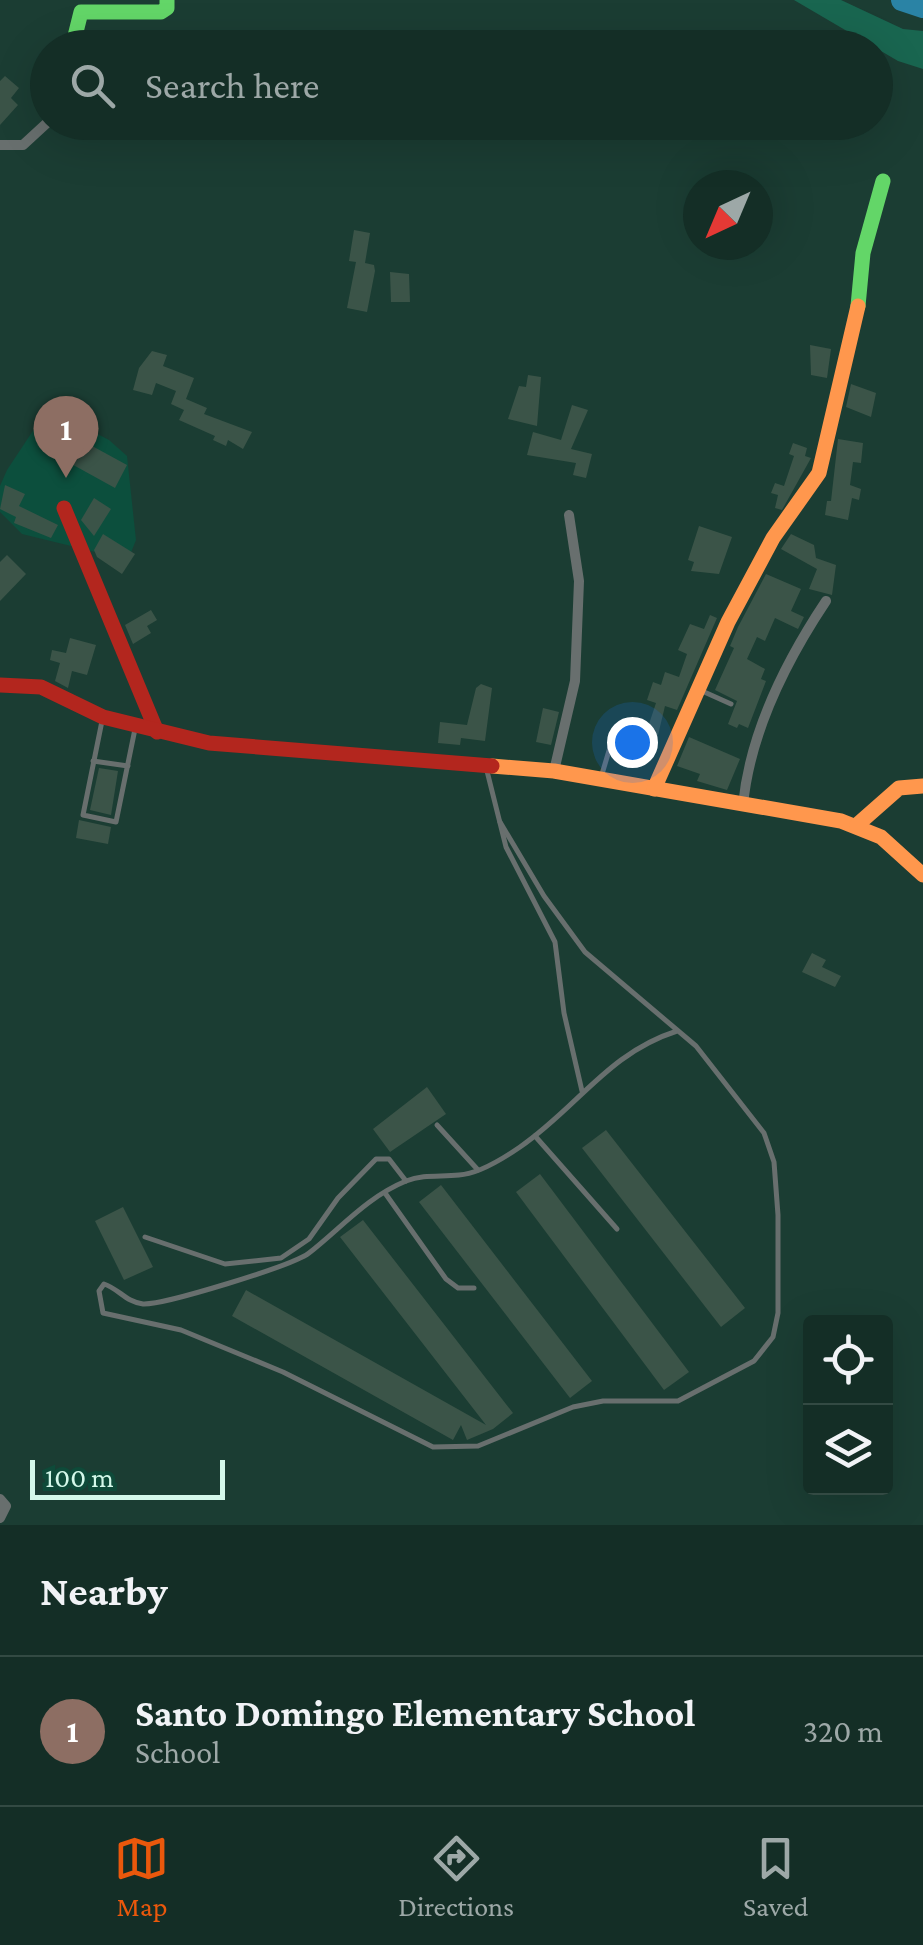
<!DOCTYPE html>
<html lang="en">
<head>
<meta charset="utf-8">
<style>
	:root { --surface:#142e26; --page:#1d362e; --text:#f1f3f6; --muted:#9da8a7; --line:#334a43; --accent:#ea580c }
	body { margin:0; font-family:"Crimson Pro",serif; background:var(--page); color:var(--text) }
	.controls { position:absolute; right:30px; bottom:30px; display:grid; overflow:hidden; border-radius:10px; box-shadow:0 10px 40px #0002 }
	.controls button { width:90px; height:90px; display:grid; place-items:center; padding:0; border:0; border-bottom:2px solid var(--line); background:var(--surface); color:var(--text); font:50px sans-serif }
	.compass { position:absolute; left:683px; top:170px; width:90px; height:90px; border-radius:50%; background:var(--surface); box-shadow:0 10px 40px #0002; rotate:224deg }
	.scale { position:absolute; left:30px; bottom:25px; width:195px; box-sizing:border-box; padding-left:10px; border:5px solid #d4f8ea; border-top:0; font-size:28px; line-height:35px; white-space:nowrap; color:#d4f8ea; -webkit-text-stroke:8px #0e4a39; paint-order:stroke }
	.you { position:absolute; left:632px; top:742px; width:35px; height:35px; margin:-25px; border:8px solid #fff; border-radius:50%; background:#1a73e8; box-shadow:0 0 0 15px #1a73e833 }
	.badge { display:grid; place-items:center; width:65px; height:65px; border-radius:50%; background:var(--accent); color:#fff; font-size:32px; font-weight:700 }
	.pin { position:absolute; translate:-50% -82px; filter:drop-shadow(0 2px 5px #0008) }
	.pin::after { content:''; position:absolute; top:52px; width:35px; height:30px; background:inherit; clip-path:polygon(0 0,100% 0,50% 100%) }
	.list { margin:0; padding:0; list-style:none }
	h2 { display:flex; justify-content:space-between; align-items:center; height:130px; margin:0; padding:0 40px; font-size:42px }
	h2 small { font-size:32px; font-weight:400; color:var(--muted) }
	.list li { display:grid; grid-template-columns:65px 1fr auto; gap:30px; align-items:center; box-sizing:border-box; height:150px; padding:0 40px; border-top:2px solid var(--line) }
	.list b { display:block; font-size:38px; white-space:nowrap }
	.list p { margin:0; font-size:32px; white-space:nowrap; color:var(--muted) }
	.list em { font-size:32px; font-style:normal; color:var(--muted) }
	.icon { flex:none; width:55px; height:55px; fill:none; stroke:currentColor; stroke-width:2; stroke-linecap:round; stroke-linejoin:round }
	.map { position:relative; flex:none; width:923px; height:1525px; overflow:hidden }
	.search { position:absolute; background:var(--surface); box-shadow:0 10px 40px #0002; left:30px; right:30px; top:30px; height:110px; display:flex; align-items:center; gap:25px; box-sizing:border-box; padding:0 35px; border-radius:55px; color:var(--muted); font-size:38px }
	.sheet { height:280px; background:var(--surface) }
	nav { display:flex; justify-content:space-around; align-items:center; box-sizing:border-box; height:140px; border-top:2px solid var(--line); background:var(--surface); font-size:28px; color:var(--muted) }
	nav a { display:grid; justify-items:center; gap:5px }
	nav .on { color:var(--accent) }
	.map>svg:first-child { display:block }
	.built { fill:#0c4f3d }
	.green { fill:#196650 }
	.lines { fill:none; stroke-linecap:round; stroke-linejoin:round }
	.river { stroke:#2a83a5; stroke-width:22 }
	.building { fill:#3b5448 }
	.lane { stroke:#686f6e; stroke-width:5 }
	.street { stroke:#686f6e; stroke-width:10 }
	.fast { stroke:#63d668; stroke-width:15 }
	.slow { stroke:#ff974d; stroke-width:15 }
	.jam { stroke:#b3261e; stroke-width:15 }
</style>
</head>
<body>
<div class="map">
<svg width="923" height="1525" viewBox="0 0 923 1525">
	<rect width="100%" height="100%" fill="#1b3d33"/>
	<path class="built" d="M 48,408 L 109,440 L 127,456 L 136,540 L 128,560 L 22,534 L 0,512 L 0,486 L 7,470 Z"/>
	<path class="green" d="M 794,0 L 841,0 L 903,29 L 923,31 L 923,69 L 898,61 Z"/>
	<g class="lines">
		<path class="river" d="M 902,0 L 923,7"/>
	</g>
	<g class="building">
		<path d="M 5,76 L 19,88 L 11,98 L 18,105 L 0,125 L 0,81 Z"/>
		<path d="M 354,230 L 370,233 L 365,263 L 374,265 L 375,271 L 367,312 L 347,308 L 356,262 L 349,261 Z"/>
		<path d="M 390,272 L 409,274 L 410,302 L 391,302 Z"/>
		<path d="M 810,345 L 831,349 L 827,378 L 811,375 Z"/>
		<path d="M 152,351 L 167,355 L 163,366 L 194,378 L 186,399 L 207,408 L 204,414 L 252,432 L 243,449 L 228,440 L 226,446 L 213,440 L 215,436 L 179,420 L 184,410 L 171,404 L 176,391 L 156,383 L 152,395 L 133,390 L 139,368 Z"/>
		<path d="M 528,375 L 541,377 L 537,426 L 508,419 L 519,386 L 526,387 Z"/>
		<path d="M 851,384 L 876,393 L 871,417 L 846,407 Z"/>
		<path d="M 572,405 L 588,410 L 571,449 L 592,454 L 586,478 L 573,475 L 576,463 L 527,455 L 533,432 L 561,440 Z"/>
		<path d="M 50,423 L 127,465 L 115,488 L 37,445 Z"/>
		<path d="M 838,439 L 863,443 L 861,463 L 853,462 L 850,485 L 861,489 L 859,500 L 852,498 L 848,520 L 825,515 L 827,501 L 831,501 Z"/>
		<path d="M 793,443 L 807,448 L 805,456 L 811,458 L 782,510 L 775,508 L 778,495 L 771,493 L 775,483 L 784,486 L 794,456 L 789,454 Z"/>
		<path d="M 5,485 L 25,494 L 19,506 L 58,525 L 51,538 L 14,523 L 16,517 L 0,509 Z"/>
		<path d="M 94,498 L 111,509 L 94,536 L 81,520 Z"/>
		<path d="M 699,526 L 732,537 L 719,574 L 691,571 L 694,562 L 688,560 Z"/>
		<path d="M 103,534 L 135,554 L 122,574 L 97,557 L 94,550 Z"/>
		<path d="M 791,534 L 814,545 L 816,558 L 836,565 L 832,595 L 809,589 L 817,569 L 781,549 Z"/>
		<path d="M 7,555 L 26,574 L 0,601 L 0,562 Z"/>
		<path d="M 766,574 L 801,589 L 791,611 L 804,617 L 798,629 L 775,618 L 765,641 L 757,637 L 747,659 L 765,669 L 761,679 L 766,681 L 748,728 L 739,724 L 737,728 L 728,724 L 737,701 L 715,690 L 734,648 L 730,646 L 738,627 Z"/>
		<path d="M 151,610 L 157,620 L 147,626 L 151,633 L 133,644 L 125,625 Z"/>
		<path d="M 710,615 L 717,618 L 677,710 L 665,706 L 653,756 L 639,750 L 635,764 L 618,760 L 620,733 L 633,736 L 638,720 L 649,724 L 656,703 L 647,700 L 653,682 L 661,685 L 665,672 L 679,677 L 687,654 L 678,650 L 690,624 L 704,629 Z"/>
		<path d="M 70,638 L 96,645 L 87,675 L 72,671 L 68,688 L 55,681 L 60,663 L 50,660 L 52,650 L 66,653 Z"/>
		<path d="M 481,684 L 492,688 L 485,741 L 461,738 L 460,745 L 438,743 L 440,722 L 467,725 L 476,688 Z"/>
		<path d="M 543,708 L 559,712 L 551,745 L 536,742 Z"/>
		<path d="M 689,737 L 740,759 L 727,790 L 697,781 L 700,774 L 677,766 Z"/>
		<path d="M 99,768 L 118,771 L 111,815 L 90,810 Z"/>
		<path d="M 79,820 L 111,827 L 108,844 L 76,838 Z"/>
		<path d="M 812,953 L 826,960 L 822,967 L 841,976 L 835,987 L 802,972 Z"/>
		<path d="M 427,1087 L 446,1114 L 390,1152 L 373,1129 Z"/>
		<path d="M 606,1130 L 745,1308 L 721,1327 L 582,1148 Z"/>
		<path d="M 540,1174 L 689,1372 L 664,1390 L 516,1192 Z"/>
		<path d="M 441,1185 L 592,1381 L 570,1398 L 419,1202 Z"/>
		<path d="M 123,1207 L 153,1267 L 124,1280 L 95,1221 Z"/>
		<path d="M 363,1220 L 513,1413 L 493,1429 L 467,1440 L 461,1425 L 453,1440 L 232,1316 L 246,1290 L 486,1425 L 340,1237 Z"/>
	</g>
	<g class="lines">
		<g class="lane">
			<path d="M 702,691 L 731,704"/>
			<path d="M 102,721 L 83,815 L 116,822 L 135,729"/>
			<path d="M 93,761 L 128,766"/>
			<path d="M 486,767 L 506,847 L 555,942 L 564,1013 L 582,1091"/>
			<path d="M 602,774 L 614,734"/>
			<path d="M 500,822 L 544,896 L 585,952 L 696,1046 L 764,1133 L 774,1162 L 778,1215 L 778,1313 L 773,1337 L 754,1361 L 678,1401 L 603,1401 L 573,1407 L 478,1446 L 433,1447 L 283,1372 L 181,1330 L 103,1313 L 99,1291 L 104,1284 C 119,1289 126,1302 143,1304 C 163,1305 292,1266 309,1253 C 341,1228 367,1197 406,1181 C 424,1174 440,1177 459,1175 C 479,1174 504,1158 520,1147 C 578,1107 608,1053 677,1031"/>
			<path d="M 437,1125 L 478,1170"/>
			<path d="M 535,1136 L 617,1229"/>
			<path d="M 385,1193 L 446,1279 L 458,1288 L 474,1288"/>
			<path d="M 145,1237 L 225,1264 L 281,1258 L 309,1239 L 338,1198 L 376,1159 L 389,1159 L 406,1181"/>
		</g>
		<g class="street">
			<path d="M 0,145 L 23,145 L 48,122"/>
			<path d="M 554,771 L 575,681 L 579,581 L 569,515"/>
			<path d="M 743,805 C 750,733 786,661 826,601"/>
			<path d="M 0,1499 L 6,1506 L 0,1518"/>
		</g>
		<g class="fast">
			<path d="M 72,48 L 81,12 L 161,12 L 167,8 L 167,0"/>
			<path d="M 858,306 L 863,253 L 883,181"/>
		</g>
		<g class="slow">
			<path d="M 492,766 L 554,771 L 841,821 L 881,837 L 923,875"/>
			<path d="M 654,789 L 728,622 L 773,538 L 819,473 L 858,306"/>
			<path d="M 857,825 L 899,788 L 923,786"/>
		</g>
		<g class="jam">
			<path d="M 64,508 L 157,732"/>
			<path d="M 0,685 L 41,687 L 103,717 L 209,743 L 492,766"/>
		</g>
	</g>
</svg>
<div class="controls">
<button><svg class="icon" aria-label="locate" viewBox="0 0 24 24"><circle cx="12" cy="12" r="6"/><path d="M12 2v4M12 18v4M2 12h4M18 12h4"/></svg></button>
<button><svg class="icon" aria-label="layers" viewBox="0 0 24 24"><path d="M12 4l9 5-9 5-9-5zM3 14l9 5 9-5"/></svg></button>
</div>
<svg class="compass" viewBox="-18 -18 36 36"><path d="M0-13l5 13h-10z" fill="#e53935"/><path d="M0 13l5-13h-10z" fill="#9da8a7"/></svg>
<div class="scale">100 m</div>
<div class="you"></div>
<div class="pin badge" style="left:66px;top:478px;background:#8d6e63">1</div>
<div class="search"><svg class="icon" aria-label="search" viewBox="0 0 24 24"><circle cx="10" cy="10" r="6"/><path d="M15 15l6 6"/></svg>Search here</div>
</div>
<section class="sheet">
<h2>Nearby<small></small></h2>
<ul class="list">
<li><span class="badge" style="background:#8d6e63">1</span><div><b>Santo Domingo Elementary School</b><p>School</p></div><em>320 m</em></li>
</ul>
</section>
<nav>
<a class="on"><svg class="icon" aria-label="map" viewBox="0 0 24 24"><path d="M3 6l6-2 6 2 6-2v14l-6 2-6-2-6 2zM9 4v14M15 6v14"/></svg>Map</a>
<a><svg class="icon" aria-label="directions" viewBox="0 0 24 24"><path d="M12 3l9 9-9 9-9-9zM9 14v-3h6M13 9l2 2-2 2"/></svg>Directions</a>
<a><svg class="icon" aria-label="saved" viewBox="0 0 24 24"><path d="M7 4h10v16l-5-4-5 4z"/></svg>Saved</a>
</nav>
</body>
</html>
